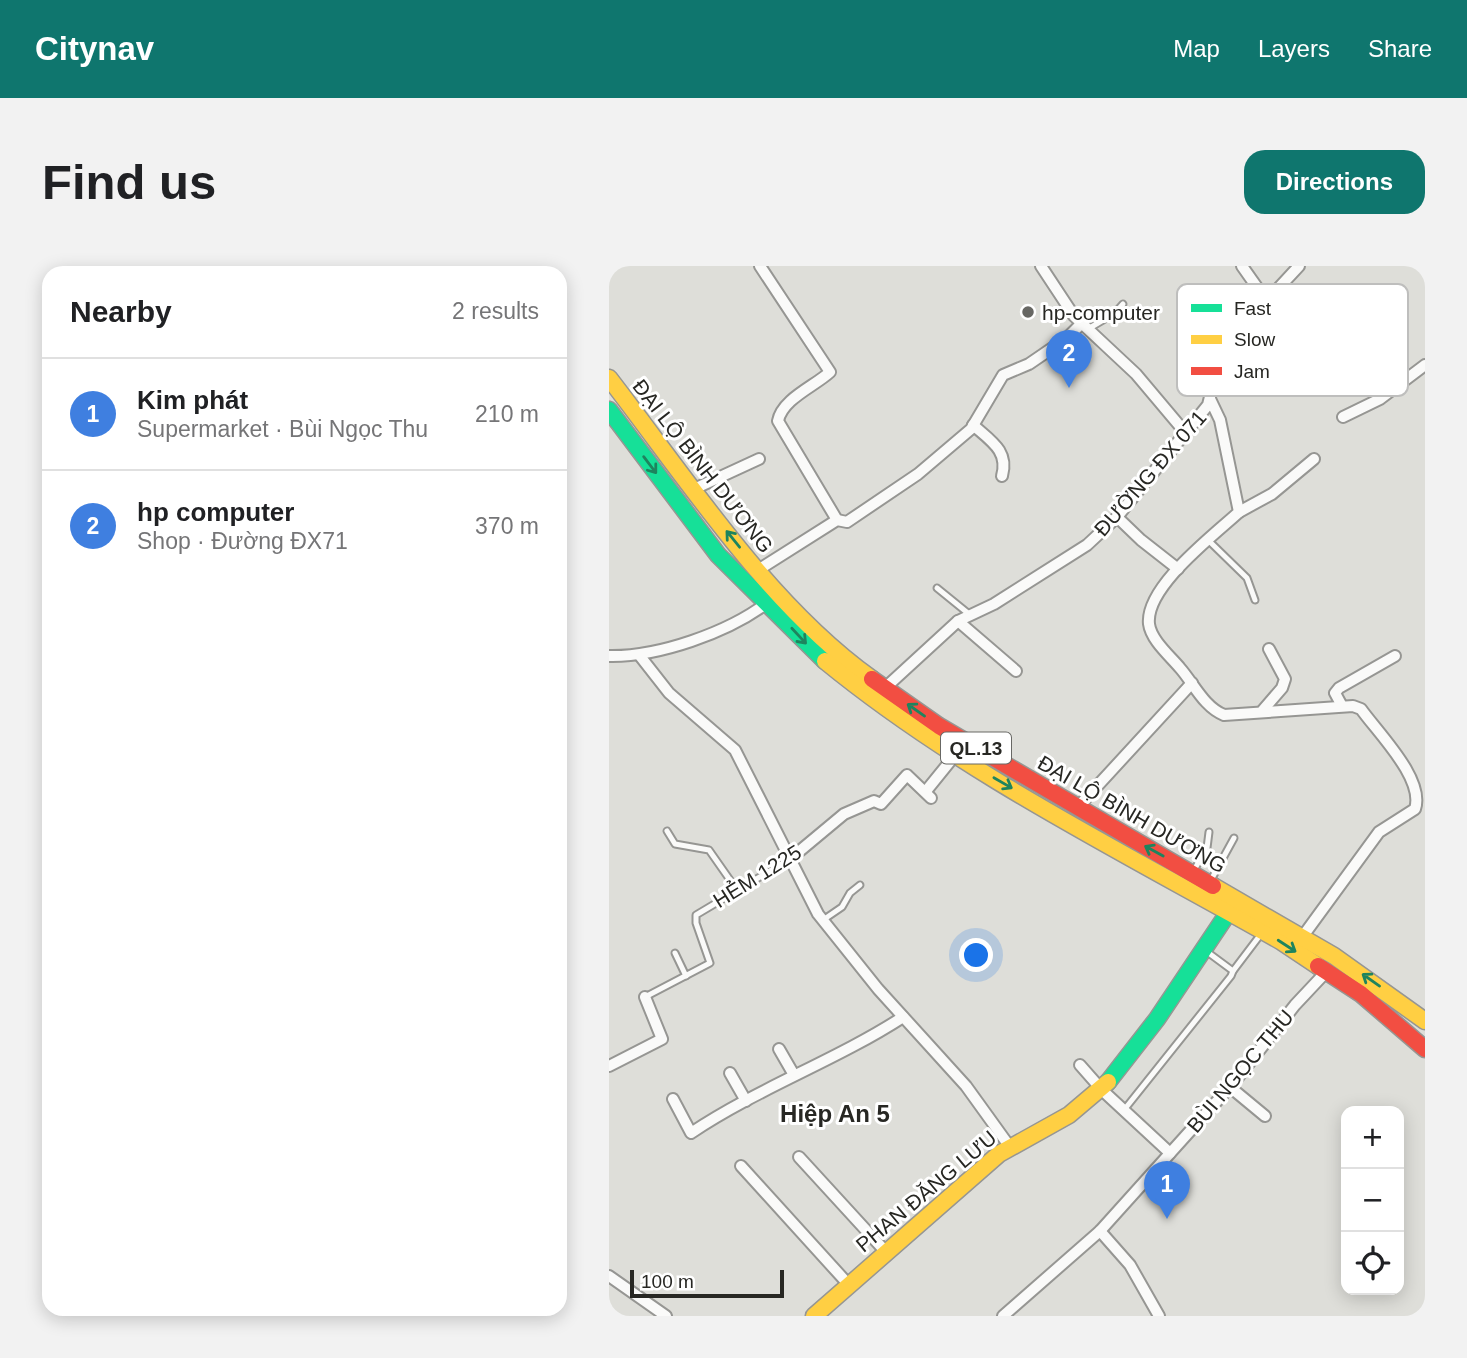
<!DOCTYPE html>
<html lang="en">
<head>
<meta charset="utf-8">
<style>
	:root { --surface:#fff; --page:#f2f2f2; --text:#202124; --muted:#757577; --line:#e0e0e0; --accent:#0f766e }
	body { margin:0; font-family:Arial,sans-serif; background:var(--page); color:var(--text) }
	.controls { position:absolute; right:21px; bottom:21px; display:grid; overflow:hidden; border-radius:14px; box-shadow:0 4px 18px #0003 }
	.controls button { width:63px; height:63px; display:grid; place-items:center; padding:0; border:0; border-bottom:2px solid var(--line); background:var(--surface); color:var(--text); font:35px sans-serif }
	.scale { position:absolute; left:21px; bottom:18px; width:154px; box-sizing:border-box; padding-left:7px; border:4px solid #272723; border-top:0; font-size:19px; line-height:24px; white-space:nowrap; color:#272723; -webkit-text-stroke:5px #fff; paint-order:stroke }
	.you { position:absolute; left:368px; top:690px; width:24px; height:24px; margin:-18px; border:5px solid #fff; border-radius:50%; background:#1a73e8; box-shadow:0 0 0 10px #1a73e833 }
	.badge { display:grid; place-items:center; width:46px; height:46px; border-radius:50%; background:var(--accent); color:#fff; font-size:23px; font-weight:700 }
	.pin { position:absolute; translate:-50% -58px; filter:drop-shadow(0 2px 4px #0008) }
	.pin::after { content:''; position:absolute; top:37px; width:24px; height:21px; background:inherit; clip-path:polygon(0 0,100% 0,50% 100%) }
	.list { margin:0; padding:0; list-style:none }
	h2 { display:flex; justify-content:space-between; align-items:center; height:91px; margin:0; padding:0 28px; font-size:30px }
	h2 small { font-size:23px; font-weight:400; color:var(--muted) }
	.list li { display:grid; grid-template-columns:46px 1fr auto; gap:21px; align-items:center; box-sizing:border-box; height:112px; padding:0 28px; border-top:2px solid var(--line) }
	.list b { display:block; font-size:26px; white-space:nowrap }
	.list p { margin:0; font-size:23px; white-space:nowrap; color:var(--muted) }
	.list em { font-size:23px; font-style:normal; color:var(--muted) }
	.icon { flex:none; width:38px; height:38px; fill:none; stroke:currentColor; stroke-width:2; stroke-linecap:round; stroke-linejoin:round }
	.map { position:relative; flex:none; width:816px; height:1050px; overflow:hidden; border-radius:21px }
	header { display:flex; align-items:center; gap:42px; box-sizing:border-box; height:98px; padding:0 35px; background:var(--accent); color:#fff }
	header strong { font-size:33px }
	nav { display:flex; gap:38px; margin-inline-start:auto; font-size:24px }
	.intro { display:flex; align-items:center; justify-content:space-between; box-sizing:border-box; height:168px; padding:0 42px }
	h1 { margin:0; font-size:49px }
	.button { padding:18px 32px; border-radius:21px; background:var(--accent); color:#fff; font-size:24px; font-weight:700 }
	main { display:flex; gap:42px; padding:0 42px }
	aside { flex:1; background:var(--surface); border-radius:21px; box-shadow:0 4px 18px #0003 }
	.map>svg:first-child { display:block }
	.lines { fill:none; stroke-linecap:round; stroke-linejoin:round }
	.lane-casing { stroke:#969693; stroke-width:9 }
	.street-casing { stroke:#969693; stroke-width:14 }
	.fast-casing { stroke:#969693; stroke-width:19 }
	.slow-casing { stroke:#969693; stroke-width:19 }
	.jam-casing { stroke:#969693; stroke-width:19 }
	.lane { stroke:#fafaf9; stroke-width:5 }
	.street { stroke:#fafaf9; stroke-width:10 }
	.fast { stroke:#16e098; stroke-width:16 }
	.slow { stroke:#ffcf43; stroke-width:16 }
	.jam { stroke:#f24e42; stroke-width:16 }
	.oneway { stroke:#1e845e }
	.poi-dot { fill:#676763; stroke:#fff; stroke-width:2.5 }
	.labels { text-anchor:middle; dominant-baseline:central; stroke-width:6; stroke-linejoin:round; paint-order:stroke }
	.shield { fill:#fff; stroke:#686865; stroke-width:2 }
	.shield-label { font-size:19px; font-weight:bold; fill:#272723 }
	.poi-label { font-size:21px; fill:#272723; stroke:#fff; text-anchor:start }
	.street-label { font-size:21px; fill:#272723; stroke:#fff }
	.quarter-label { font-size:24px; font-weight:bold; fill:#272723; stroke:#fff }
	.key { fill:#fff; stroke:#bebebd; stroke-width:2 }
	.key-label { font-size:19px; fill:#272723 }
</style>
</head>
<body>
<header>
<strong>Citynav</strong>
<nav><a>Map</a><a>Layers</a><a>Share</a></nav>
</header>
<div class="intro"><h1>Find us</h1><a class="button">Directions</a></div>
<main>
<aside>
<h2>Nearby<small>2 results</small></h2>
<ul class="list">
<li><span class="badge" style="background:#3f7fe0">1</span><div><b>Kim phát</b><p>Supermarket · Bùi Ngọc Thu</p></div><em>210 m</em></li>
<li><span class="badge" style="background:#3f7fe0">2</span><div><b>hp computer</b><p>Shop · Đường ĐX71</p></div><em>370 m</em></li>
</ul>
</aside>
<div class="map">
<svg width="816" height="1050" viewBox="0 0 816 1050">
	<rect width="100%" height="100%" fill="#deded9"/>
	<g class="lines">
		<g class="lane-casing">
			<g id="lane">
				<path d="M 479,63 L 506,47 L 514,38"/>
				<path d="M 599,274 L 638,312 L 646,334"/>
				<path d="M 328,322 L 360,348"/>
				<path d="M 58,565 L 66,578 L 100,584 L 128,624"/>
				<path d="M 585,604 L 598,582 L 600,566"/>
				<path d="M 602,614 L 625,572"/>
				<path d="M 214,654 L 233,641 L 241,627 L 251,619"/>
				<path d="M 66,687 L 77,710"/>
				<path d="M 624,705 L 652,668"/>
				<path d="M 36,731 L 101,697 L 87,657 L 87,649 L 181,593"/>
				<path d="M 515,844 L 622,710 L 624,705 L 597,685"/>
			</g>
		</g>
		<g class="street-casing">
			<g id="street">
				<path d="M 151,0 L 221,106 C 206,120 173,133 169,155 L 228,254"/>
				<path d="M 432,0 L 465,50 L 527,108 L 575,165"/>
				<path d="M 633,0 L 657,34"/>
				<path d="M 601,133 L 611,154 L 630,246 C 605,269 536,321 540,358 C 542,374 561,390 571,402 C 585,418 595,441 615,449 L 744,440 L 752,443 C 769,467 816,513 806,543 L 770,566 L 694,670"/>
				<path d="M 734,151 L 771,133 L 816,99"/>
				<path d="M 364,159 C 382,175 400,185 393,210"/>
				<path d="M 85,223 L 150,193"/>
				<path d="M 630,246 L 663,228 L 705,193"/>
				<path d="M 508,251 L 532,274 L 569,303"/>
				<path d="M 149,304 L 228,254 L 238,256 L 309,208 L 362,163 L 394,109 L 420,98 L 458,72 L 473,57"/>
				<path d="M 349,355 L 407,405"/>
				<path d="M 0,390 C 49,391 118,367 158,337"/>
				<path d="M 31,390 L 60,427 L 126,484 L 209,648 L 269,723 L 357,820 L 401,881"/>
				<path d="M 276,422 L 349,355 L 385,338 L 478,279 L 508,251 L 599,139 L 609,98 L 625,70 L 690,0"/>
				<path d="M 733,440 L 726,427 L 730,422 L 786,390"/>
				<path d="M 654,444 L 673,422 L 676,413 L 660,383"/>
				<path d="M 317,525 L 347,488"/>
				<path d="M 468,542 L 583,417"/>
				<path d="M 181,593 L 235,548 L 265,535 L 272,538 L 298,509 L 322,532"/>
				<path d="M 170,783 L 185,809"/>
				<path d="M 471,799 L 493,824 L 561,887"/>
				<path d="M 0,800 L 53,773 L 36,731"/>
				<path d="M 121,807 L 137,835"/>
				<path d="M 621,821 L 656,850"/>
				<path d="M 64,833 L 82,867 C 149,822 226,795 294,751"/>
				<path d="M 190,891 L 277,986"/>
				<path d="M 132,900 L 240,1019"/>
				<path d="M 491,965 L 521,999 L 550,1050"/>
				<path d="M 0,1010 L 57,1050"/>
				<path d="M 394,1050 L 491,965 L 627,814 L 686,739 L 717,706"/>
			</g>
		</g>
		<g class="fast-casing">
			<g id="fast">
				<path d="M 0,144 L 109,289 L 216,395"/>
				<path d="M 499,816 L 548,753 L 619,647"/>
			</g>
		</g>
		<g class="slow-casing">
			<g id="slow">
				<path d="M 0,112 C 78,213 159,339 263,413"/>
				<path d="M 216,395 C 354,508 518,588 673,676 L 709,700"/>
				<path d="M 604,620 L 725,690 L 816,755"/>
				<path d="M 205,1050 L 390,888 L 460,849 L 499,816"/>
			</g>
		</g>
		<g class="jam-casing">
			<g id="jam">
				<path d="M 263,413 L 330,460 L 604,620"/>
				<path d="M 709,700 L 752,728 L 816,783"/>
			</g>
		</g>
		<use href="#lane" class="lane"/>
		<use href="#street" class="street"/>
		<use href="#fast" class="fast"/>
		<use href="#slow" class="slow"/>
		<use href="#jam" class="jam"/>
	</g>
	<defs><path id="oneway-shaft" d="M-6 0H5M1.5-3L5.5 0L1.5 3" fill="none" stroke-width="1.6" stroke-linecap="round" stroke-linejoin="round" transform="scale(1.75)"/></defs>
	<g class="oneway">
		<use href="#oneway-shaft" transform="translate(41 199) rotate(53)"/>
		<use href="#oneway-shaft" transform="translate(124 273) rotate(-129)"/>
		<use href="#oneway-shaft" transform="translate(190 370) rotate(47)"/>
		<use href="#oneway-shaft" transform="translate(307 444) rotate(-145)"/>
		<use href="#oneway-shaft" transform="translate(394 517) rotate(30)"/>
		<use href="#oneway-shaft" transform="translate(545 585) rotate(-151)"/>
		<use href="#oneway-shaft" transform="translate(678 680) rotate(33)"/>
		<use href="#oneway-shaft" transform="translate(762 714) rotate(-145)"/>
	</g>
	<circle class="poi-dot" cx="419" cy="46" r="7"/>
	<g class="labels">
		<rect class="shield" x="332" y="466.5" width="70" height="31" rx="5"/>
		<g class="shield-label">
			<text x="367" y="482">QL.13</text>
		</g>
		<g class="poi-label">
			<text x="433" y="46">hp-computer</text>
		</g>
		<g class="street-label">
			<text transform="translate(94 200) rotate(52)">ĐẠI LỘ BÌNH DƯƠNG</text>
			<text transform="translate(541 207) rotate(-49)">ĐƯỜNG ĐX 071</text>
			<text transform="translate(523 548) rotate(30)">ĐẠI LỘ BÌNH DƯƠNG</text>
			<text transform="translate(148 610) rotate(-32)">HẺM 1225</text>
			<text transform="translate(631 805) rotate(-50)">BÙI NGỌC THU</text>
			<text transform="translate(317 925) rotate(-40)">PHAN ĐĂNG LƯU</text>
		</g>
		<g class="quarter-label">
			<text x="226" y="847">Hiệp An 5</text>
		</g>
	</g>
	<rect x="568" y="18" width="231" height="112" rx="10" class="key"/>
	<rect x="582" y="38" width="31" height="8" fill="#16e098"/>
	<rect x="582" y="69" width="31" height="9" fill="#ffcf43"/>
	<rect x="582" y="101" width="31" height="8" fill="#f24e42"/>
	<g class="key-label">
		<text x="625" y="49">Fast</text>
		<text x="625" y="80">Slow</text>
		<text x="625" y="112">Jam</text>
	</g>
</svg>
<div class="controls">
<button>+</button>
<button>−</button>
<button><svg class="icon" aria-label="locate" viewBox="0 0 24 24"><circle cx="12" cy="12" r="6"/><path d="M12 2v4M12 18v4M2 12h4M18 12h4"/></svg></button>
</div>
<div class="scale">100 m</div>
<div class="you"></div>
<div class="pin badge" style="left:558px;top:953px;background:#3f7fe0">1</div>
<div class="pin badge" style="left:460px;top:122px;background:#3f7fe0">2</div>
</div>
</main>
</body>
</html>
